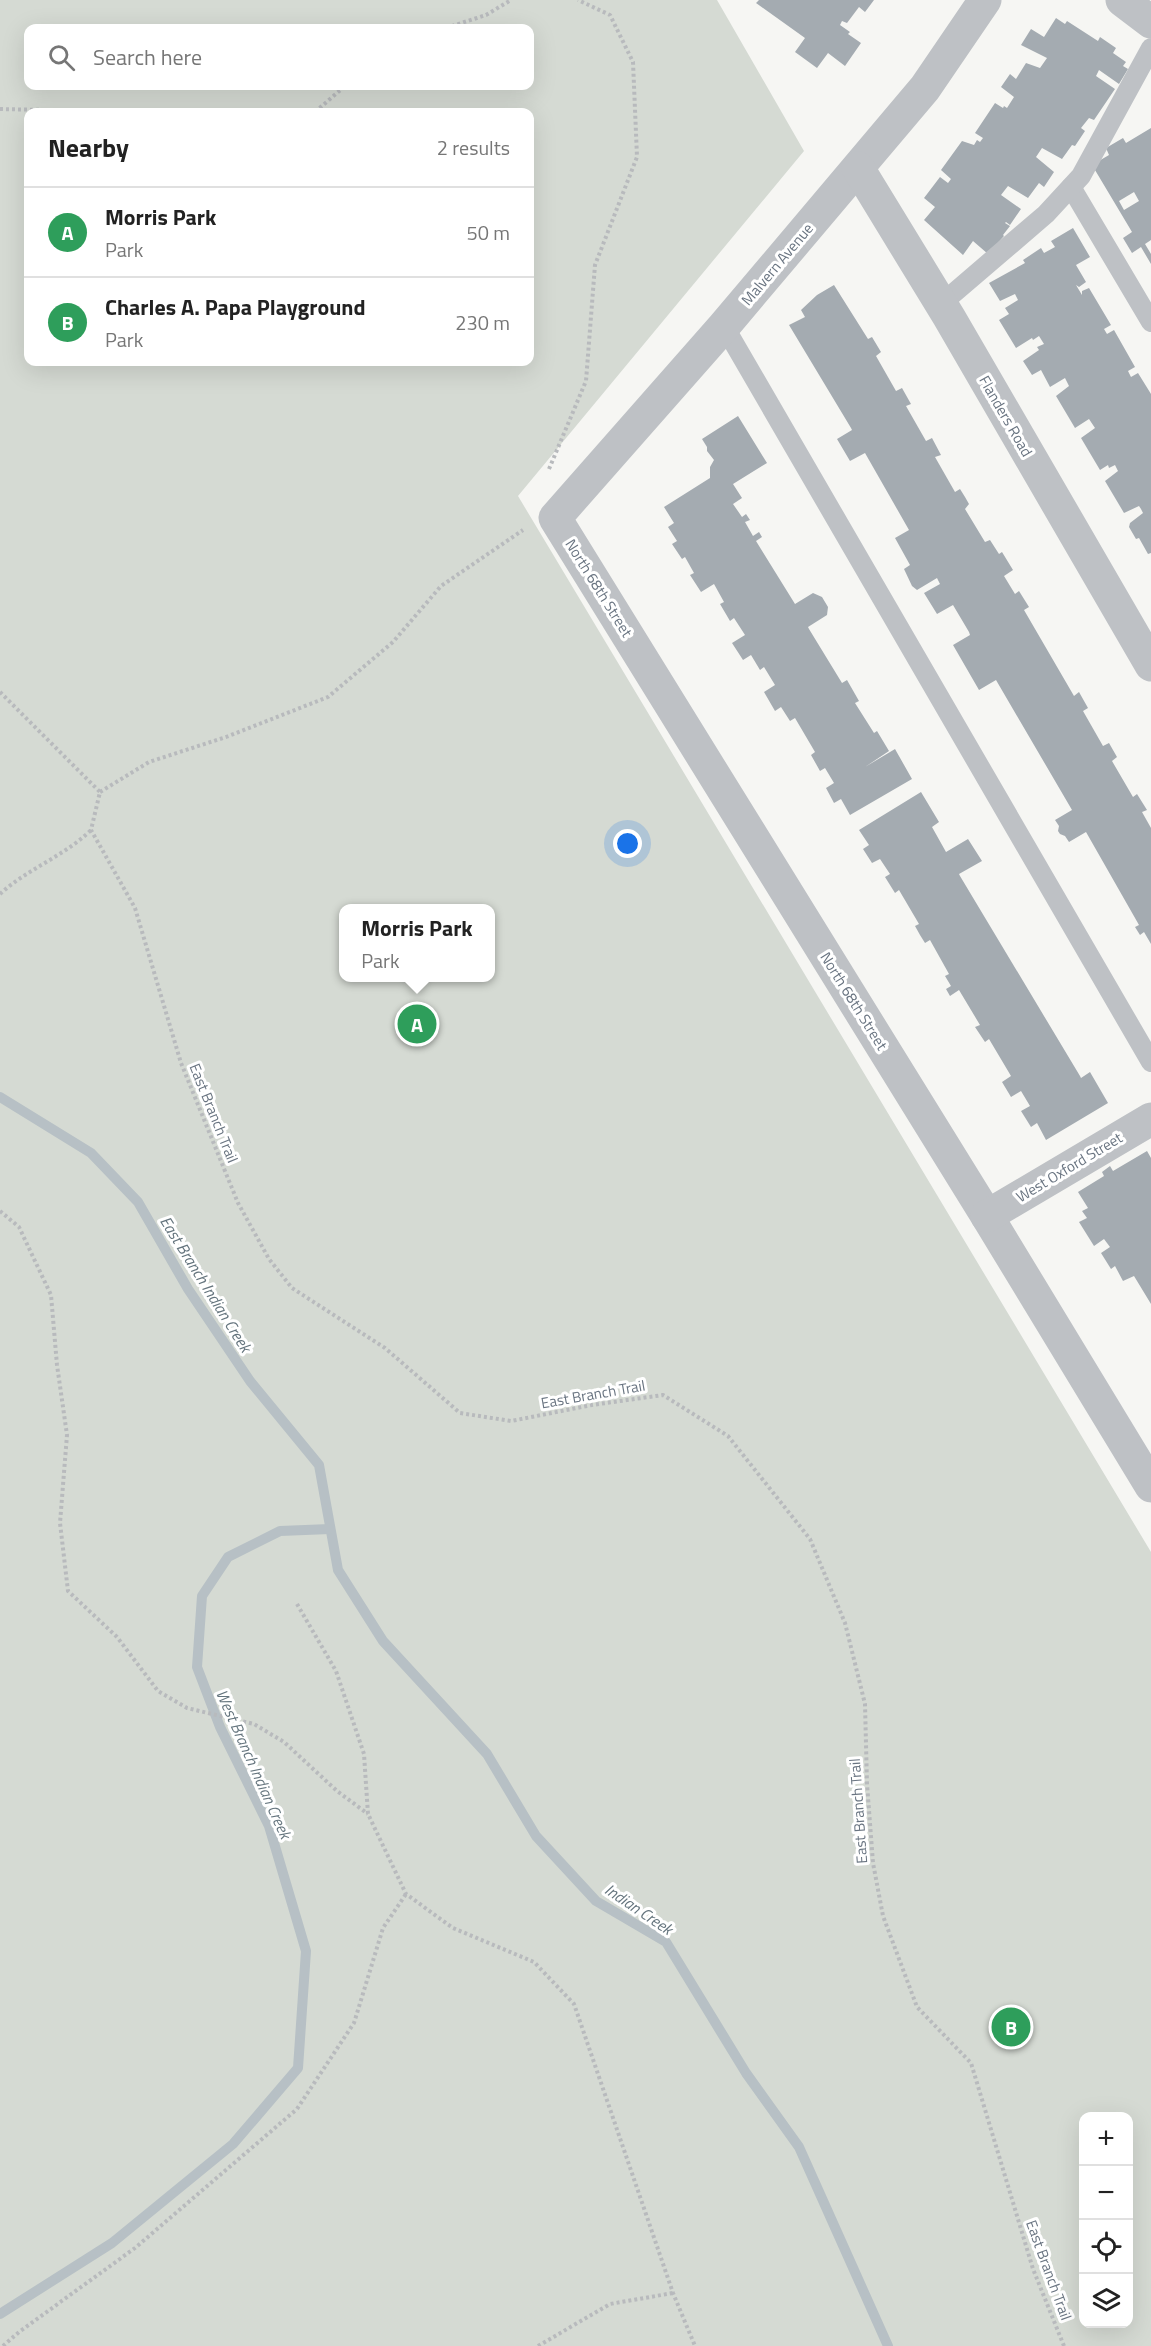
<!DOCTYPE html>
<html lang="en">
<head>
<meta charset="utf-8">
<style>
	:root { --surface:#fff; --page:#f6f6f6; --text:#222; --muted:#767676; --line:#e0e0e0; --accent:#cf6b3a }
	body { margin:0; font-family:"Titillium Web",sans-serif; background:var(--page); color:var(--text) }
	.controls { position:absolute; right:18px; bottom:18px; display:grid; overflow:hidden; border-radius:12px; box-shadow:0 6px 24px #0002 }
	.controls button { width:54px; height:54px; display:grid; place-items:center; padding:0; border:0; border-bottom:2px solid var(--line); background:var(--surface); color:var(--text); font:30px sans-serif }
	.you { position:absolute; left:628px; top:844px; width:21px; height:21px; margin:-15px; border:4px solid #fff; border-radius:50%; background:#1a73e8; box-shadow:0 0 0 9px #1a73e833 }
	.badge { display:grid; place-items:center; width:39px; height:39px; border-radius:50%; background:var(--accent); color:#fff; font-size:20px; font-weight:700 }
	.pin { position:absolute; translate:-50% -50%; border:3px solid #fff; box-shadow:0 2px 6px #0006 }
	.popup { position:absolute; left:339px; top:904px; width:156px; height:78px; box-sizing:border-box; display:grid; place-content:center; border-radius:12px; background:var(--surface); filter:drop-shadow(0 2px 4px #0005); font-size:20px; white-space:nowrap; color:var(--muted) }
	.popup b { font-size:22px; color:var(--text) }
	.popup::after { content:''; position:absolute; left:50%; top:100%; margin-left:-12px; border:12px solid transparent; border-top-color:var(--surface) }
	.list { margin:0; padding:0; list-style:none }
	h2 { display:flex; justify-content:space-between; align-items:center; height:78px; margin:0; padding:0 24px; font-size:26px }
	h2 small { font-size:20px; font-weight:400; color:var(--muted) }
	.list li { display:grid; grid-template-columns:39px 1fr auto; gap:18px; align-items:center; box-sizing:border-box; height:90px; padding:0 24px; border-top:2px solid var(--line) }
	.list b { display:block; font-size:22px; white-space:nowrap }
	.list p { margin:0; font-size:20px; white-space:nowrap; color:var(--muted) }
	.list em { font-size:20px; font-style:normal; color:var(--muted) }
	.icon { flex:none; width:33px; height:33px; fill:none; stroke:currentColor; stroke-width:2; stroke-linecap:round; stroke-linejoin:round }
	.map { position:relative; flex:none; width:1151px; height:2346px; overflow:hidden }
	.search { position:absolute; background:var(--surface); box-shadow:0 6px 24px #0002; left:24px; top:24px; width:510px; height:66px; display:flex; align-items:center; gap:15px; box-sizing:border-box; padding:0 21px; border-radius:12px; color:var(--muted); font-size:22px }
	.panel { position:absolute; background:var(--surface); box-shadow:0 6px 24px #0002; left:24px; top:108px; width:510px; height:258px; border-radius:12px }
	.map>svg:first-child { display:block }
	.green { fill:#d5dad3; fill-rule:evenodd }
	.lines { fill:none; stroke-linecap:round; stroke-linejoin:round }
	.stream { stroke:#b7c0c5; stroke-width:10 }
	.building { fill:#a4abb1; fill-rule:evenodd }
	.path { stroke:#b8babd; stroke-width:4; stroke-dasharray:3 3; stroke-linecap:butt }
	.service { stroke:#bec1c5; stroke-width:20 }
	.minor { stroke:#bec1c5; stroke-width:33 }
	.labels { text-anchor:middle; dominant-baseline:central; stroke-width:6; stroke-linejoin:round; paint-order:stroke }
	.street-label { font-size:15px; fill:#697481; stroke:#fff }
	.water-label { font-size:16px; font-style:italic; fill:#64747d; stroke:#fff }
</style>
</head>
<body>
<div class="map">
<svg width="1151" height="2346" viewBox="0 0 1151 2346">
	<rect width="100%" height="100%" fill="#f6f6f3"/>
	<path class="green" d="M 0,0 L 717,0 L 804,151 L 518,496 L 1151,1552 L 1151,2346 L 0,2346 ZM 530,28 L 530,86 L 28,86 L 28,28 ZM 530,112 L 530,362 L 28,362 L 28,112 ZM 344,908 L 490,908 L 490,978 L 344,978 ZM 1084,2116 L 1128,2116 L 1128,2324 L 1084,2324 Z"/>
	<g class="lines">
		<g class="stream">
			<path d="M 0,1097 L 91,1153 L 138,1202 L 188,1289 L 250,1381 L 319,1465 L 338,1570 L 383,1641 L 487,1754 L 536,1836 L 596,1901 L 666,1942 L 746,2073 L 799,2147 L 888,2346"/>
			<path d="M 0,2314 L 112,2243 L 233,2144 L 298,2068 L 306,1951 L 269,1826 L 220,1727 L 197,1667 L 202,1596 L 228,1557 L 280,1531 L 330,1529"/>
		</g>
	</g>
	<g class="building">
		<path d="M 759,0 L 874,0 L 865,12 L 859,7 L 847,23 L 842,21 L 840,25 L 850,32 L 848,34 L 861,43 L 845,66 L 828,53 L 817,68 L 795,52 L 805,38 L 756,3 Z"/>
		<path d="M 1056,18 L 1065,24 L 1067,21 L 1098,41 L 1100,37 L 1116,48 L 1113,53 L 1126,62 L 1123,66 L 1128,69 L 1119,84 L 1099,70 L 1096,76 L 1115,89 L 1094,120 L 1089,118 L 1081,128 L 1085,131 L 1075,146 L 1072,145 L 1062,159 L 1042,148 L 1036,157 L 1054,172 L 1044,187 L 1039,183 L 1028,198 L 1008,186 L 1001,195 L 1021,209 L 1010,225 L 1006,222 L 1005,223 L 1010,226 L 1003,235 L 1004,236 L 988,254 L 973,241 L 963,255 L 924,220 L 935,207 L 924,198 L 940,177 L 948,183 L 951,179 L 941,170 L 962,141 L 974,145 L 977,140 L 980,142 L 983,138 L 975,133 L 995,103 L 1003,108 L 1004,106 L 1007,108 L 1014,97 L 1001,87 L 1010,74 L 1016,79 L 1026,63 L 1040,68 L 1047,58 L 1021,45 L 1031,29 L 1044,37 Z"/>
		<path d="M 1151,128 L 1151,240 L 1145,244 L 1151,254 L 1151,264 L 1141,247 L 1132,253 L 1123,238 L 1132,232 L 1092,165 L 1109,155 L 1106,148 L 1123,138 L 1126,143 ZM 1134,192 L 1139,201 L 1124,210 L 1119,201 Z"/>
		<path d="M 1073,228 L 1090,257 L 1076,265 L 1086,282 L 1079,287 L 1076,285 L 1082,295 L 1082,291 L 1089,288 L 1111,325 L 1104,329 L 1107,334 L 1114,330 L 1135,367 L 1128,371 L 1131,377 L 1138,373 L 1151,394 L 1151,553 L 1148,554 L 1139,538 L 1136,539 L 1129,527 L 1130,523 L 1143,513 L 1141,509 L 1139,506 L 1124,513 L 1105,481 L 1118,471 L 1115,465 L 1109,468 L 1108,465 L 1100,470 L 1081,438 L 1095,428 L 1089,419 L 1075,428 L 1056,396 L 1069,386 L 1065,378 L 1050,387 L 1041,370 L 1032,375 L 1023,361 L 1039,350 L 1037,347 L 1044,344 L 1039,336 L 1033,340 L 1032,338 L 1016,348 L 999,320 L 1009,314 L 1005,308 L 1018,300 L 1015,294 L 1000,301 L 989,283 L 1025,263 L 1023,260 L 1041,248 L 1044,253 L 1055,247 L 1051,241 Z"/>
		<path d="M 834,285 L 868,339 L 872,337 L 881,352 L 876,356 L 896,391 L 902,388 L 911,404 L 906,406 L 926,441 L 932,438 L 941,455 L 935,457 L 955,492 L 960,489 L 965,497 L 969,504 L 965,509 L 985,542 L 990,540 L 999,554 L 1002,552 L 1013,570 L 1004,576 L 1015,594 L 1019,591 L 1029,607 L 1024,610 L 1074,696 L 1079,692 L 1088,708 L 1083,711 L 1103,746 L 1109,743 L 1117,757 L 1112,761 L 1133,797 L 1137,794 L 1147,810 L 1142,812 L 1151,828 L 1151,944 L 1144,932 L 1140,935 L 1135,927 L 1139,925 L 1086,832 L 1069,842 L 1065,836 L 1060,834 L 1058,831 L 1059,826 L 1055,820 L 1072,810 L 996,680 L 979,690 L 953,645 L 970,635 L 969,632 L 953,605 L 937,614 L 924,593 L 940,584 L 937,578 L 917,590 L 912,586 L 904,569 L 910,565 L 895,538 L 909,530 L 865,453 L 850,461 L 837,439 L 852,430 L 851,428 L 789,325 L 805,317 L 801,310 L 817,295 Z"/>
		<path d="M 738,416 L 767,463 L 733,484 L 742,498 L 733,504 L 742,517 L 746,514 L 750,520 L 745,522 L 753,536 L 759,532 L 762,537 L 756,541 L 795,604 L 813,593 L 822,597 L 828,607 L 827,615 L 808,627 L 809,629 L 842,683 L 847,680 L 859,701 L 855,703 L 874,733 L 877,731 L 889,751 L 865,767 L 895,749 L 912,779 L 850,815 L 841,799 L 834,803 L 826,788 L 834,783 L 825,768 L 820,771 L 811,755 L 815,752 L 795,718 L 790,721 L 781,707 L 775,711 L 764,692 L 775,685 L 764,667 L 760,670 L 751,655 L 743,660 L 732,643 L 745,635 L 734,618 L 730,621 L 720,604 L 724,602 L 714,584 L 701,592 L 690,575 L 694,573 L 685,557 L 682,559 L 672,544 L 677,541 L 668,527 L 674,523 L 664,507 L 710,478 L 710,467 L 714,460 L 707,451 L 707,447 L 702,439 Z"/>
		<path d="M 921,792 L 939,822 L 932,827 L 946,852 L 968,839 L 982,861 L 959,874 L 960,876 L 1080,1076 L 1081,1078 L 1090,1072 L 1108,1103 L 1046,1140 L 1037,1123 L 1031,1127 L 1021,1111 L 1030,1106 L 1021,1091 L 1011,1097 L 1002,1082 L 1011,1076 L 989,1039 L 985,1042 L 975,1027 L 980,1025 L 959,990 L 950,996 L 946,989 L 951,986 L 945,976 L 949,974 L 930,940 L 925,943 L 920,935 L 915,926 L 919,924 L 899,890 L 895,893 L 885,877 L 890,874 L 880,859 L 872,863 L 863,849 L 869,845 L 859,830 Z"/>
		<path d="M 1147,1151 L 1151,1158 L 1151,1304 L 1134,1276 L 1123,1281 L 1115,1266 L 1111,1269 L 1101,1253 L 1110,1247 L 1104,1239 L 1094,1246 L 1079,1222 L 1087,1218 L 1082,1211 L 1088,1208 L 1078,1192 L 1104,1176 L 1102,1172 L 1110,1166 L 1113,1171 Z"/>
	</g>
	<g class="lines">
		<g class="path">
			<path d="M 446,28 L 486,15 L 511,0"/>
			<path d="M 0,109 L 47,110 L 65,112"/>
			<path d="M 315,112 L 345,86"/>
			<path d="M 549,469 L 586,381 L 595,265 L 637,157 L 633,62 L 610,15 L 578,0"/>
			<path d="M 0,692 L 100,792 L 91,830 L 135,908 L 181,1063 L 238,1203 L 269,1259 L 292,1288 L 385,1348 L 460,1413 L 511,1421 L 592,1405 L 663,1395 L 728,1436 L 810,1539 L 845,1623 L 865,1704 L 867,1784 L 873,1863 L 883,1916 L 917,2007 L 971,2063 L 1033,2269 L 1064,2346"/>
			<path d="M 100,792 L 149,762 L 226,737 L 328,697 L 393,642 L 441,586 L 523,530"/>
			<path d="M 0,894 C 27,869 65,856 92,829"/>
			<path d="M 0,1211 L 19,1227 L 51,1295 L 57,1365 L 67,1435 L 60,1523 L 68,1591 L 117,1637 L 158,1691 L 187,1708 L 254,1724 L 284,1742 L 337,1791 L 368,1814"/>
			<path d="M 297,1604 L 336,1671 L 364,1754 L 368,1814 L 406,1894 L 453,1928 L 534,1962 L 574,2004 L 673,2293 L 695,2346"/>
			<path d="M 3,2346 L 19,2332 L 135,2248 L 297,2109 L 354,2023 L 383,1928 L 406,1894"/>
			<path d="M 538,2346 L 610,2304 L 673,2293"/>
		</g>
		<g class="service">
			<path d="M 1071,187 L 1151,322"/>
			<path d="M 941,304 L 1046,214 L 1081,176 L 1151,48"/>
			<path d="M 724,326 L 1151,1062"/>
		</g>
		<g class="minor">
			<path d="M 985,0 L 925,88 L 724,326 L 555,518 L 987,1216 L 1151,1486"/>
			<path d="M 1122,0 L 1151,22"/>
			<path d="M 858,168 L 949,317 L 1151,665"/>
			<path d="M 987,1216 L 1151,1119"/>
		</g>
	</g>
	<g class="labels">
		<g class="street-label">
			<text transform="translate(777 264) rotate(-50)">Malvern Avenue</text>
			<text transform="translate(1006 416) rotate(60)">Flanders Road</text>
			<text transform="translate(599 588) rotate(58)">North 68th Street</text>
			<text transform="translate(854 1001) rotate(58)">North 68th Street</text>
			<text transform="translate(214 1113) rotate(68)">East Branch Trail</text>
			<text transform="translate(1069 1167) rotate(-31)">West Oxford Street</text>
			<text transform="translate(593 1394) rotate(-10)">East Branch Trail</text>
			<text transform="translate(858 1811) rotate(-94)">East Branch Trail</text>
			<text transform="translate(1049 2270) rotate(70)">East Branch Trail</text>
		</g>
		<g class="water-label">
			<text transform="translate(206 1284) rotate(58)">East Branch Indian Creek</text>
			<text transform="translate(254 1764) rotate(66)">West Branch Indian Creek</text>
			<text transform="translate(639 1909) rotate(34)">Indian Creek</text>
		</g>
	</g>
</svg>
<div class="controls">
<button>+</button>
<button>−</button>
<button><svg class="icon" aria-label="locate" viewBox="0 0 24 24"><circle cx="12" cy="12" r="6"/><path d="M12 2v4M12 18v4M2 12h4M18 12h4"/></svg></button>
<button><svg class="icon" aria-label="layers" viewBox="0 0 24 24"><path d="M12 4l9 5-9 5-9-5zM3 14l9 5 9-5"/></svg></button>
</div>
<div class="you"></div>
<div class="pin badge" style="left:417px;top:1024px;background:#2e9e5b">A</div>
<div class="popup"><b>Morris Park</b>Park</div>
<div class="pin badge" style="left:1011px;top:2027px;background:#2e9e5b">B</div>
<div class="search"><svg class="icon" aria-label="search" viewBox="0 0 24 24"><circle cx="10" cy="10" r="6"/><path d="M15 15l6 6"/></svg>Search here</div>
<section class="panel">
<h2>Nearby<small>2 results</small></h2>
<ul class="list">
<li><span class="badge" style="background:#2e9e5b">A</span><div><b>Morris Park</b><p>Park</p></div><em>50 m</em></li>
<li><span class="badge" style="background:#2e9e5b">B</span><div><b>Charles A. Papa Playground</b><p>Park</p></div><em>230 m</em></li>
</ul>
</section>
</div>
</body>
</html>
